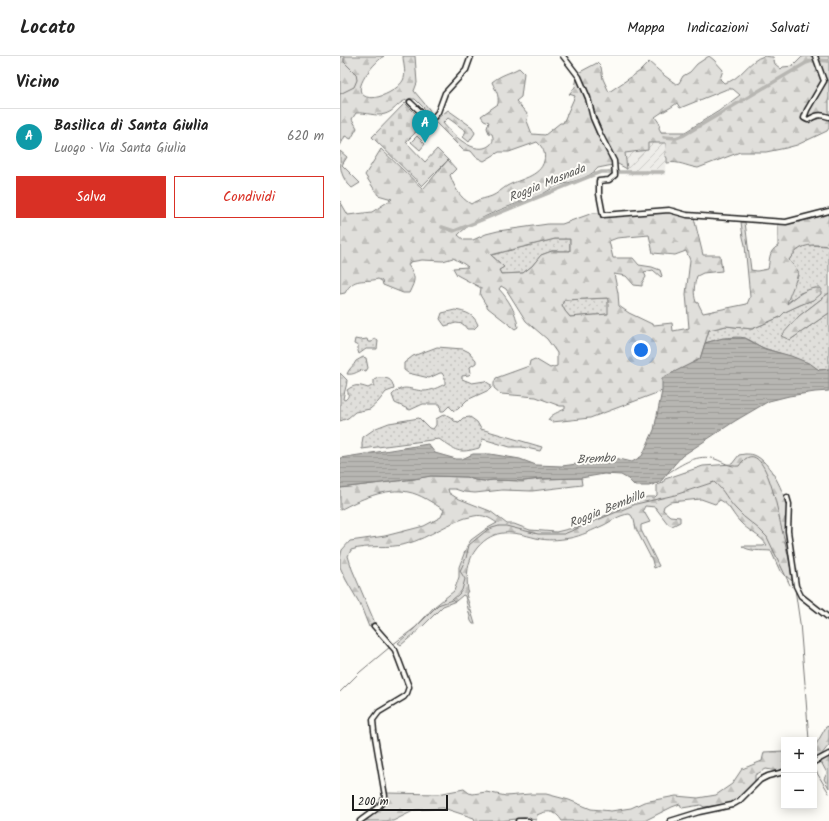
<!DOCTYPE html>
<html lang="it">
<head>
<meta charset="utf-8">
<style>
	:root { --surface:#fff; --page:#f2f2f2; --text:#222; --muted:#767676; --line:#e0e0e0; --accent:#d93025 }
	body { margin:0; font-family:Kalam,sans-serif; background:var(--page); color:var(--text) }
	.controls { position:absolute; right:12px; bottom:12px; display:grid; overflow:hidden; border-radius:0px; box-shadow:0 2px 10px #0003 }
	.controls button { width:36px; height:36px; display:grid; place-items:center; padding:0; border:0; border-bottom:1px solid var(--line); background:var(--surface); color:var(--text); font:20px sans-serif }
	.scale { position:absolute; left:12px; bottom:10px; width:96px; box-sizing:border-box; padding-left:4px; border:2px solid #1c1c1c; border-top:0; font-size:11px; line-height:14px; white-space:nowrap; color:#1c1c1c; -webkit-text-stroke:3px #fdfcf7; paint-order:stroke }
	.you { position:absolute; left:301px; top:294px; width:14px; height:14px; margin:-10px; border:3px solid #fff; border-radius:50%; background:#1a73e8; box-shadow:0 0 0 6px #1a73e833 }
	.badge { display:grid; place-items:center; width:26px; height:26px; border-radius:50%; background:var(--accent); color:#fff; font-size:13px; font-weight:700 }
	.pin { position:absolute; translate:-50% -33px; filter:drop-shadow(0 1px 2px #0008) }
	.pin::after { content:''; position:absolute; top:21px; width:14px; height:12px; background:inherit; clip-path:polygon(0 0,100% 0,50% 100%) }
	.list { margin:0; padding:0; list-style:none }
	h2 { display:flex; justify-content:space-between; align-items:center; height:52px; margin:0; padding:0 16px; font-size:17px }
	h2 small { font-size:13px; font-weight:400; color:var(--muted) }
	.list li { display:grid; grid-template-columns:26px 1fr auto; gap:12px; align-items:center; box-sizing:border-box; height:56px; padding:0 16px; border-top:1px solid var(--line) }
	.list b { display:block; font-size:15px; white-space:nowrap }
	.list p { margin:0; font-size:13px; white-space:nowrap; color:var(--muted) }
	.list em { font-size:13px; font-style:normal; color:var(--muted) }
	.actions { display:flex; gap:8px; padding:12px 16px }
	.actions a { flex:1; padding:9px 0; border:1px solid var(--accent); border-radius:0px; text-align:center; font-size:14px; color:var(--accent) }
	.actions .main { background:var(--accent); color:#fff }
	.map { position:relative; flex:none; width:489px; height:765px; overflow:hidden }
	header { display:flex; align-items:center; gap:24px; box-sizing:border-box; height:56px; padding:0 20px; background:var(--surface); border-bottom:1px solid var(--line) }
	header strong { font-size:19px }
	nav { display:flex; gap:22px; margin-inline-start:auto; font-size:14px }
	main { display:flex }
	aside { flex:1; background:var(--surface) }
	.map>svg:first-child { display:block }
	.industrial { fill:url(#industrial-furrows) }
	.grass { fill:url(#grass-dots); stroke:#7e7e7c }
	.forest { fill:url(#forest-firs); stroke:#7e7e7c; fill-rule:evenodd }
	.cemetery { fill:url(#cemetery-stones); stroke:#7e7e7c }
	.water { fill:url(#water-rules); stroke:#797876 }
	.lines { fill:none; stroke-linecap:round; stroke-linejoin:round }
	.stream { stroke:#797876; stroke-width:1 }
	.canal { stroke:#b7b6b2; stroke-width:3.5 }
	.minor-casing { stroke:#1c1c1c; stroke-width:7 }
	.minor { stroke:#fdfcf7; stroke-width:4 }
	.labels { text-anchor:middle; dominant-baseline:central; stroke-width:4; stroke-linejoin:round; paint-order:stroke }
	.water-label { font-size:12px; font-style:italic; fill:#5a5a58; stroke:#fdfcf7 }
</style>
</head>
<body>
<header>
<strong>Locato</strong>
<nav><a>Mappa</a><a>Indicazioni</a><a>Salvati</a></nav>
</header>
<main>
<aside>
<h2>Vicino<small></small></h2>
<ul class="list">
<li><span class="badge" style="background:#0f9aa8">A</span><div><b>Basilica di Santa Giulia</b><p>Luogo · Via Santa Giulia</p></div><em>620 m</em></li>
</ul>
<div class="actions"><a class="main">Salva</a><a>Condividi</a></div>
</aside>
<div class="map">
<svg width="489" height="765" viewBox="0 0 489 765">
	<defs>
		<pattern id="industrial-furrows" width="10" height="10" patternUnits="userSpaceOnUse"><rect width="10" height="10" fill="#eeede9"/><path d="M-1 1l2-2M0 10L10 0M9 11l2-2" fill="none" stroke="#cccbc7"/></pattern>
		<pattern id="grass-dots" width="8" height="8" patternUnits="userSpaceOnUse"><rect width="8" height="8" fill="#e0dfdb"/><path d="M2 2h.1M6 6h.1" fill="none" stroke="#c0bfbb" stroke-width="1.8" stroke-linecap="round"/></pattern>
		<pattern id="forest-firs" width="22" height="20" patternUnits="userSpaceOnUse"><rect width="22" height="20" fill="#e0dfdb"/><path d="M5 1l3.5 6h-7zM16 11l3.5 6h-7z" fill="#c0bfbb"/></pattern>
		<pattern id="cemetery-stones" width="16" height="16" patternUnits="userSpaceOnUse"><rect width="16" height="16" fill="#e0dfdb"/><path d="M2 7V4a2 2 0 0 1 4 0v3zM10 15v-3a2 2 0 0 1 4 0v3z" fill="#c0bfbb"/></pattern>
		<pattern id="water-rules" width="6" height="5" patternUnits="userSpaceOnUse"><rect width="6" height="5" fill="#b7b6b2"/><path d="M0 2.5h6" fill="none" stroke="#9d9c98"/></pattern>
	</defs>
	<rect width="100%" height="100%" fill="#fdfcf7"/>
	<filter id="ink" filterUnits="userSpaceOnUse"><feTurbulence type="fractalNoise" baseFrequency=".025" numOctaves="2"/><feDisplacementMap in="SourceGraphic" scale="8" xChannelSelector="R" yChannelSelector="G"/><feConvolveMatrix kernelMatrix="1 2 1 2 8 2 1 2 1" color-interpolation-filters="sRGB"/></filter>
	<g filter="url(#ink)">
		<path class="industrial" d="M 308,87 L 326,87 L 325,119 L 286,119 L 285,97 L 308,94 Z"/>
		<g class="grass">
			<path d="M 215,183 L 230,183 L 230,195 L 212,195 L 201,199 L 192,210 L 183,217 L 161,218 L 159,214 L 164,211 L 151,199 Z"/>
			<path d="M 469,189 L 489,190 L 489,237 L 459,260 L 450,284 L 489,257 L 489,313 L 479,314 C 462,302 443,299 424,292 C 417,290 412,284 405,282 C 395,279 375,284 365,287 L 369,274 L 386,270 L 412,273 L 440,261 L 445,256 L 460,249 L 475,243 L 476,232 L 460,237 L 446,248 L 450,235 L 458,220 L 458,215 L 449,204 C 454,196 460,191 469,189 Z"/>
			<path d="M 268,242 L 269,258 L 230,261 L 225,255 L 222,249 L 224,244 Z"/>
			<path d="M 115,254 C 126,256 134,258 138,269 L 134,273 L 127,273 L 123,268 L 116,267 L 105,270 L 100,263 L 102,257 Z"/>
			<path d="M 34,282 L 38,285 L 37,293 L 26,293 L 19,298 L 18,295 L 18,290 L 14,288 L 15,283 L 20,284 L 27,283 L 28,286 L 32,286 Z"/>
			<path d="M 97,291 L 123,293 L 129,296 L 136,304 L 136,307 L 130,311 L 131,317 L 129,319 L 122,320 L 122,323 L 132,327 L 145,325 L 151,329 L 151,332 L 149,334 L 127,344 L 118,353 L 114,355 L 109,350 L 104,355 L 101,355 L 100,348 L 83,348 L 70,354 L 55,347 L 52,339 C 64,327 69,334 84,335 C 91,335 99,331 105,328 L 105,322 L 102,317 L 100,317 L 89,322 L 68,317 L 64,314 L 64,307 L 73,300 Z"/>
			<path d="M 23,301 L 26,302 L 28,312 L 26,315 L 22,314 C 16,316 14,319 7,318 C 9,312 14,310 16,305 Z"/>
			<path d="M 0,317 L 7,324 C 7,330 4,336 3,343 L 5,344 C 9,341 9,338 7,334 C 15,328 19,329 28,332 L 34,329 L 34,324 L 38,322 C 48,322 52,322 54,333 L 46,336 L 38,346 L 30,353 L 15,356 L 8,362 L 0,365 Z"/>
			<path d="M 105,358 L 112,362 L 114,365 L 119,366 L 123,362 L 130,361 L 137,366 L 141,373 L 202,391 L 200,395 L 182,391 L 170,391 L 143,383 L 139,392 C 118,398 116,395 99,383 L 22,393 L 22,387 L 23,381 L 36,372 L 49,367 L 79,362 L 89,372 L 93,373 L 96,369 L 96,363 Z"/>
		</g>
		<g class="forest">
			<path d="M 0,0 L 44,0 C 36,5 14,29 22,38 C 32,49 61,33 64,22 C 66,15 63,7 63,0 L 75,0 L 77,27 L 74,35 L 89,53 L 92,60 L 75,43 C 57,43 58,54 45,58 C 36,61 26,56 16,57 L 12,63 L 17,72 L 11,83 L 5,80 L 0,90 Z"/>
			<path d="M 369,0 L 374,4 L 383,14 L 380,23 L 384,27 C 400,25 408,4 424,0 C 426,0 430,1 433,1 L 435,8 L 441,13 L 443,11 L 453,10 L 462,1 L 465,0 L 489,0 L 489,72 L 487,75 L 457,89 L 446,92 L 426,96 L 400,96 L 358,112 C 345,110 340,105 327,107 L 327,102 L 325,99 L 326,87 L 308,87 L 308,94 L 285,97 L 287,113 L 278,108 L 258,112 C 249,123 230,126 217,130 C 210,133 204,138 198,140 C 174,149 136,160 118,179 L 124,184 L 133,184 L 146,178 L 158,175 L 208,168 L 222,168 L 253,157 L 323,154 L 335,152 L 354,162 L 363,199 L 380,199 L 382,215 L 363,217 L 357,220 C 354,229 353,237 356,246 L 358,247 L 363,257 L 407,248 L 410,241 L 405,189 L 403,181 L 401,166 L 405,166 L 411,214 L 417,215 L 428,213 C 430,204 428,195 438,190 L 438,168 L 449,168 L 489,158 L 489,190 C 471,188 460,187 449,204 L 458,215 C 458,223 449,238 447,248 C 458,240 465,231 481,232 L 481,238 L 475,243 L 460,249 L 445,256 L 440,261 L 412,273 L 386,270 L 369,274 L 360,303 L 344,312 L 322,335 L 250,362 L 212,366 L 208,364 C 211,358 219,356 225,353 L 225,350 L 220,350 L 196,341 L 161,338 L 154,332 L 154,327 L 156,322 L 189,310 L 190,305 L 195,303 L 210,312 L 217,310 L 217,297 L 207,283 L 186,265 L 166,233 L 161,230 L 159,233 C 169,244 176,256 178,271 L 175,273 L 148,252 L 140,239 L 141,232 L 117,219 L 113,212 L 128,211 L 124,208 L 113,202 L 103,205 L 82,204 L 70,206 L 68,209 C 76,221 76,223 69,237 L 63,237 L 43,229 L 42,225 L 38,223 C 23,227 14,220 5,237 L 0,238 L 0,145 L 8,159 L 32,156 L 52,143 L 38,139 L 25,119 L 41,93 L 83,133 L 108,104 L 116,113 L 110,119 C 115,132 119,141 131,148 C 138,143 144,143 152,140 C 157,138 162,133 167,130 C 179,123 200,121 204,105 C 206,98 203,91 197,86 L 169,96 L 159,96 L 144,105 L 136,101 L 131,95 L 123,94 L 94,65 L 108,54 L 132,71 L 135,77 L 129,86 L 123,81 L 126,75 L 108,62 L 103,67 C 112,78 135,101 150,89 C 153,86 154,83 152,78 L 149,77 L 147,72 L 149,66 L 144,64 L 141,60 L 158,48 C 159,37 156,36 152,26 C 162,18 168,18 179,12 L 184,17 L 181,41 L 176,45 L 188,59 L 187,65 L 192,78 L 205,79 L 220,67 L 223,67 L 235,40 L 229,38 L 235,31 L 238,17 L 257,7 L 261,11 L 263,23 L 269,36 L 300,15 L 309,6 L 325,20 L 336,28 L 339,27 L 343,20 L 350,16 L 357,8 ZM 387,33 L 393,33 L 400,39 L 379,55 L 345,76 L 321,76 L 319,72 L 320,68 L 315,61 C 321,56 330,53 337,47 L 340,52 ZM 309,179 L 313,197 L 335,199 L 346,195 L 350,204 L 346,238 L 349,272 L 333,275 L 332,267 L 314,269 L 289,257 L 279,250 L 278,237 L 274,218 L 286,220 L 294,229 L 302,230 L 302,227 L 306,221 L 304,216 L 313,214 L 321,221 L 322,220 L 320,214 L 312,211 L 299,209 L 293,202 L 273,202 L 269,185 L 277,182 ZM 215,183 L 230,183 L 230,195 L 212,195 L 201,199 L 192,210 L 183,217 L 161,218 L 159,214 L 164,211 L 151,199 ZM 268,242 L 268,258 L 230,261 L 225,255 L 222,249 L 224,244 Z"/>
			<path d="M 0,95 L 7,101 L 2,109 L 20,127 L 12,132 C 0,121 0,112 0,95 Z"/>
			<path d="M 489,237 L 489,257 L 450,284 L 441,280 L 459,260 Z"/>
			<path d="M 405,398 C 408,398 411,398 414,399 C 430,405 445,437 447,453 C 448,456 446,459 445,462 L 452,525 L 440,515 L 431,495 C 421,494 409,496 402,490 L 423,490 L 427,489 C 420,479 408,475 400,466 C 393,459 389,448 380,444 L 375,448 L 361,443 L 330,446 L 324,450 L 323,454 L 330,460 L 340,461 L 340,466 L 332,470 L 328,468 L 315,451 L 305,450 L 303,454 L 310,466 L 301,469 L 301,474 L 319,510 L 314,512 L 312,504 L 296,473 L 294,464 L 291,459 L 289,458 C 279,459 272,465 264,469 C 253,474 241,480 230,482 C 218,484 207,485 196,482 C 173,476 155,471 137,492 C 127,504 126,521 128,535 L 126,538 L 135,568 L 133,568 L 131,565 L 125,540 L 123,539 L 116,545 L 103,550 L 80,573 L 61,589 L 58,587 L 75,572 L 94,551 L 114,535 L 119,521 L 119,511 L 127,490 L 131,484 L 146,473 L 157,467 C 150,462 143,458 134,460 C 110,464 90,482 66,488 C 48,493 29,488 11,494 L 8,500 L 12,513 L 35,567 L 29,571 L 20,548 L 6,524 L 0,511 L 0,502 L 2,494 L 10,485 L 45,480 L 84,470 L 101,461 L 104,454 C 93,447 80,438 68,436 C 47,431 18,444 0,454 L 0,432 L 74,423 L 90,420 L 126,421 L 135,424 L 145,425 L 153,424 L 184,425 L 200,423 L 241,422 L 242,429 L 192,435 L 162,434 L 135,437 L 124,436 L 115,433 L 108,433 L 109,437 L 117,442 L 150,455 L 167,468 L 174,468 L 190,474 L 216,476 L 237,471 L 269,458 L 286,448 L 294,446 L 307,441 L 315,441 L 317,439 L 317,429 L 323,427 L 325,423 L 363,410 L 392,408 L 399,399 Z"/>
			<path d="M 489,670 L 489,689 L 481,699 L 474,703 L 474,692 L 486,671 Z"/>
			<path d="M 444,695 L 444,714 L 438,715 L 426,713 L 415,719 L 415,726 L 393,746 L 388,748 L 364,751 L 361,749 L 342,752 L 340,748 L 332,751 L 304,765 L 222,765 C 215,754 208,754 197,759 L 196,764 L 184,762 L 160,765 L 135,765 L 134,762 L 103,752 L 75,754 L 53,765 L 23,765 L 46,742 L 47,737 L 98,738 L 124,733 L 129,737 L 133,738 L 146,736 L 166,740 L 190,738 L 206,738 L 229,744 L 251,753 L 271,755 L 291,752 L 304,746 L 336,740 L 358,742 L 376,739 L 392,728 L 402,713 L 422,705 L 424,696 Z"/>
			<path d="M 489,699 L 489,732 L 484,723 L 487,717 L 480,704 Z"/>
		</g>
		<g class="cemetery">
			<path d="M 65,47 L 85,67 L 66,86 L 85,106 L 97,93 L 108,104 L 82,130 L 32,81 Z"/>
			<path d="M 77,80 L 85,88 L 80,94 L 71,86 Z"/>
		</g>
		<path class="water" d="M 383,282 L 405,282 L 425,293 L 451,300 L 471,308 L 479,314 L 489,313 L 489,335 L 475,336 L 449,340 L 429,345 L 395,365 L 342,400 L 334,409 L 322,424 L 318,427 L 309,430 L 295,430 L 288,423 L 281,419 L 264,418 L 241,422 L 200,423 L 184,425 L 153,424 L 145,425 L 135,424 L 126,421 L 91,420 L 74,423 L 0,432 L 0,402 L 88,388 L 95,397 L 116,403 L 122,403 L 133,398 L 150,398 L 180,403 L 196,409 L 222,410 L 267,404 L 275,402 L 292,406 L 302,400 L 314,374 L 322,335 L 322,322 L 360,303 L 365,287 Z"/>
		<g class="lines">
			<g class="stream">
				<path d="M 0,38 L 14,31 L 17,24 L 16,18 L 4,6 L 4,0"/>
				<path d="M 328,417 C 342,408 358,397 375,403 C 384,406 389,411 399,410 C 424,373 438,457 441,470 C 445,486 449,502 452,518"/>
				<path d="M 455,533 L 460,567 L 465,628"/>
				<path d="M 52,589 L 76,571 L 98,549 L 112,544 L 119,538 L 122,534 L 125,523 L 120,515 L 126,502 L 129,489 L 146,475 L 152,472 L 159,470 L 166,470 L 198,478 L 224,478 L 296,448 L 335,439 L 374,426 C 385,435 387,444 396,453 C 405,464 418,470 427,481 L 450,529"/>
				<path d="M 465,630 L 469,684"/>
				<path d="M 0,636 L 20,616 L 50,591"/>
				<path d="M 474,712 L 489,737"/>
			</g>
			<g class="canal">
				<path d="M 324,81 L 336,82 L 344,79 L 466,7 L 475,4 L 489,5"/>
				<path d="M 102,171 L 114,175 L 261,116 L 323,116"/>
			</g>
			<g class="minor-casing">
				<g id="minor">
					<path d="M 223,0 L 239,21 L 248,42 L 253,62 L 260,78 L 274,105 L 275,119 L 269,124 L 259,125 L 259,138 L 263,159 L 329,154 L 347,159 L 446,166 L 489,155"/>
					<path d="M 475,0 L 484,25 L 467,54 L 464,62 L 468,64 C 476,59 480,58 489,61"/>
					<path d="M 70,46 L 89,64 L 94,61 L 98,56 L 105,37 L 126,14 L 131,0"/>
					<path d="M 447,441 L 449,448 L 448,475 L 456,530 L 461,540 L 489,562"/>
					<path d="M 474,706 L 489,698"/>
					<path d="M 20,765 C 29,758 42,751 45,740 L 34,675 L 33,664 L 39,656 L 64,641 L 67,637 L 69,631 L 55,594 L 34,570"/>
					<path d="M 178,765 L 188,765"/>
					<path d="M 330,765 L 359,756 L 392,749 L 399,745 L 420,724 L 428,720 L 444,716"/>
				</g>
			</g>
			<use href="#minor" class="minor"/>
		</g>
	</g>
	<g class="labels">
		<g class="water-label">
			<text transform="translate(207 127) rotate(-22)">Roggia Masnada</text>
			<text transform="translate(256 403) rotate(-3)">Brembo</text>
			<text transform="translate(267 453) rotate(-22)">Roggia Bembilla</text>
		</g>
	</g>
</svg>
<div class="controls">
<button>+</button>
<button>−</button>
</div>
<div class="scale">200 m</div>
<div class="you"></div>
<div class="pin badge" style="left:85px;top:87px;background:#0f9aa8">A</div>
</div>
</main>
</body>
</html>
